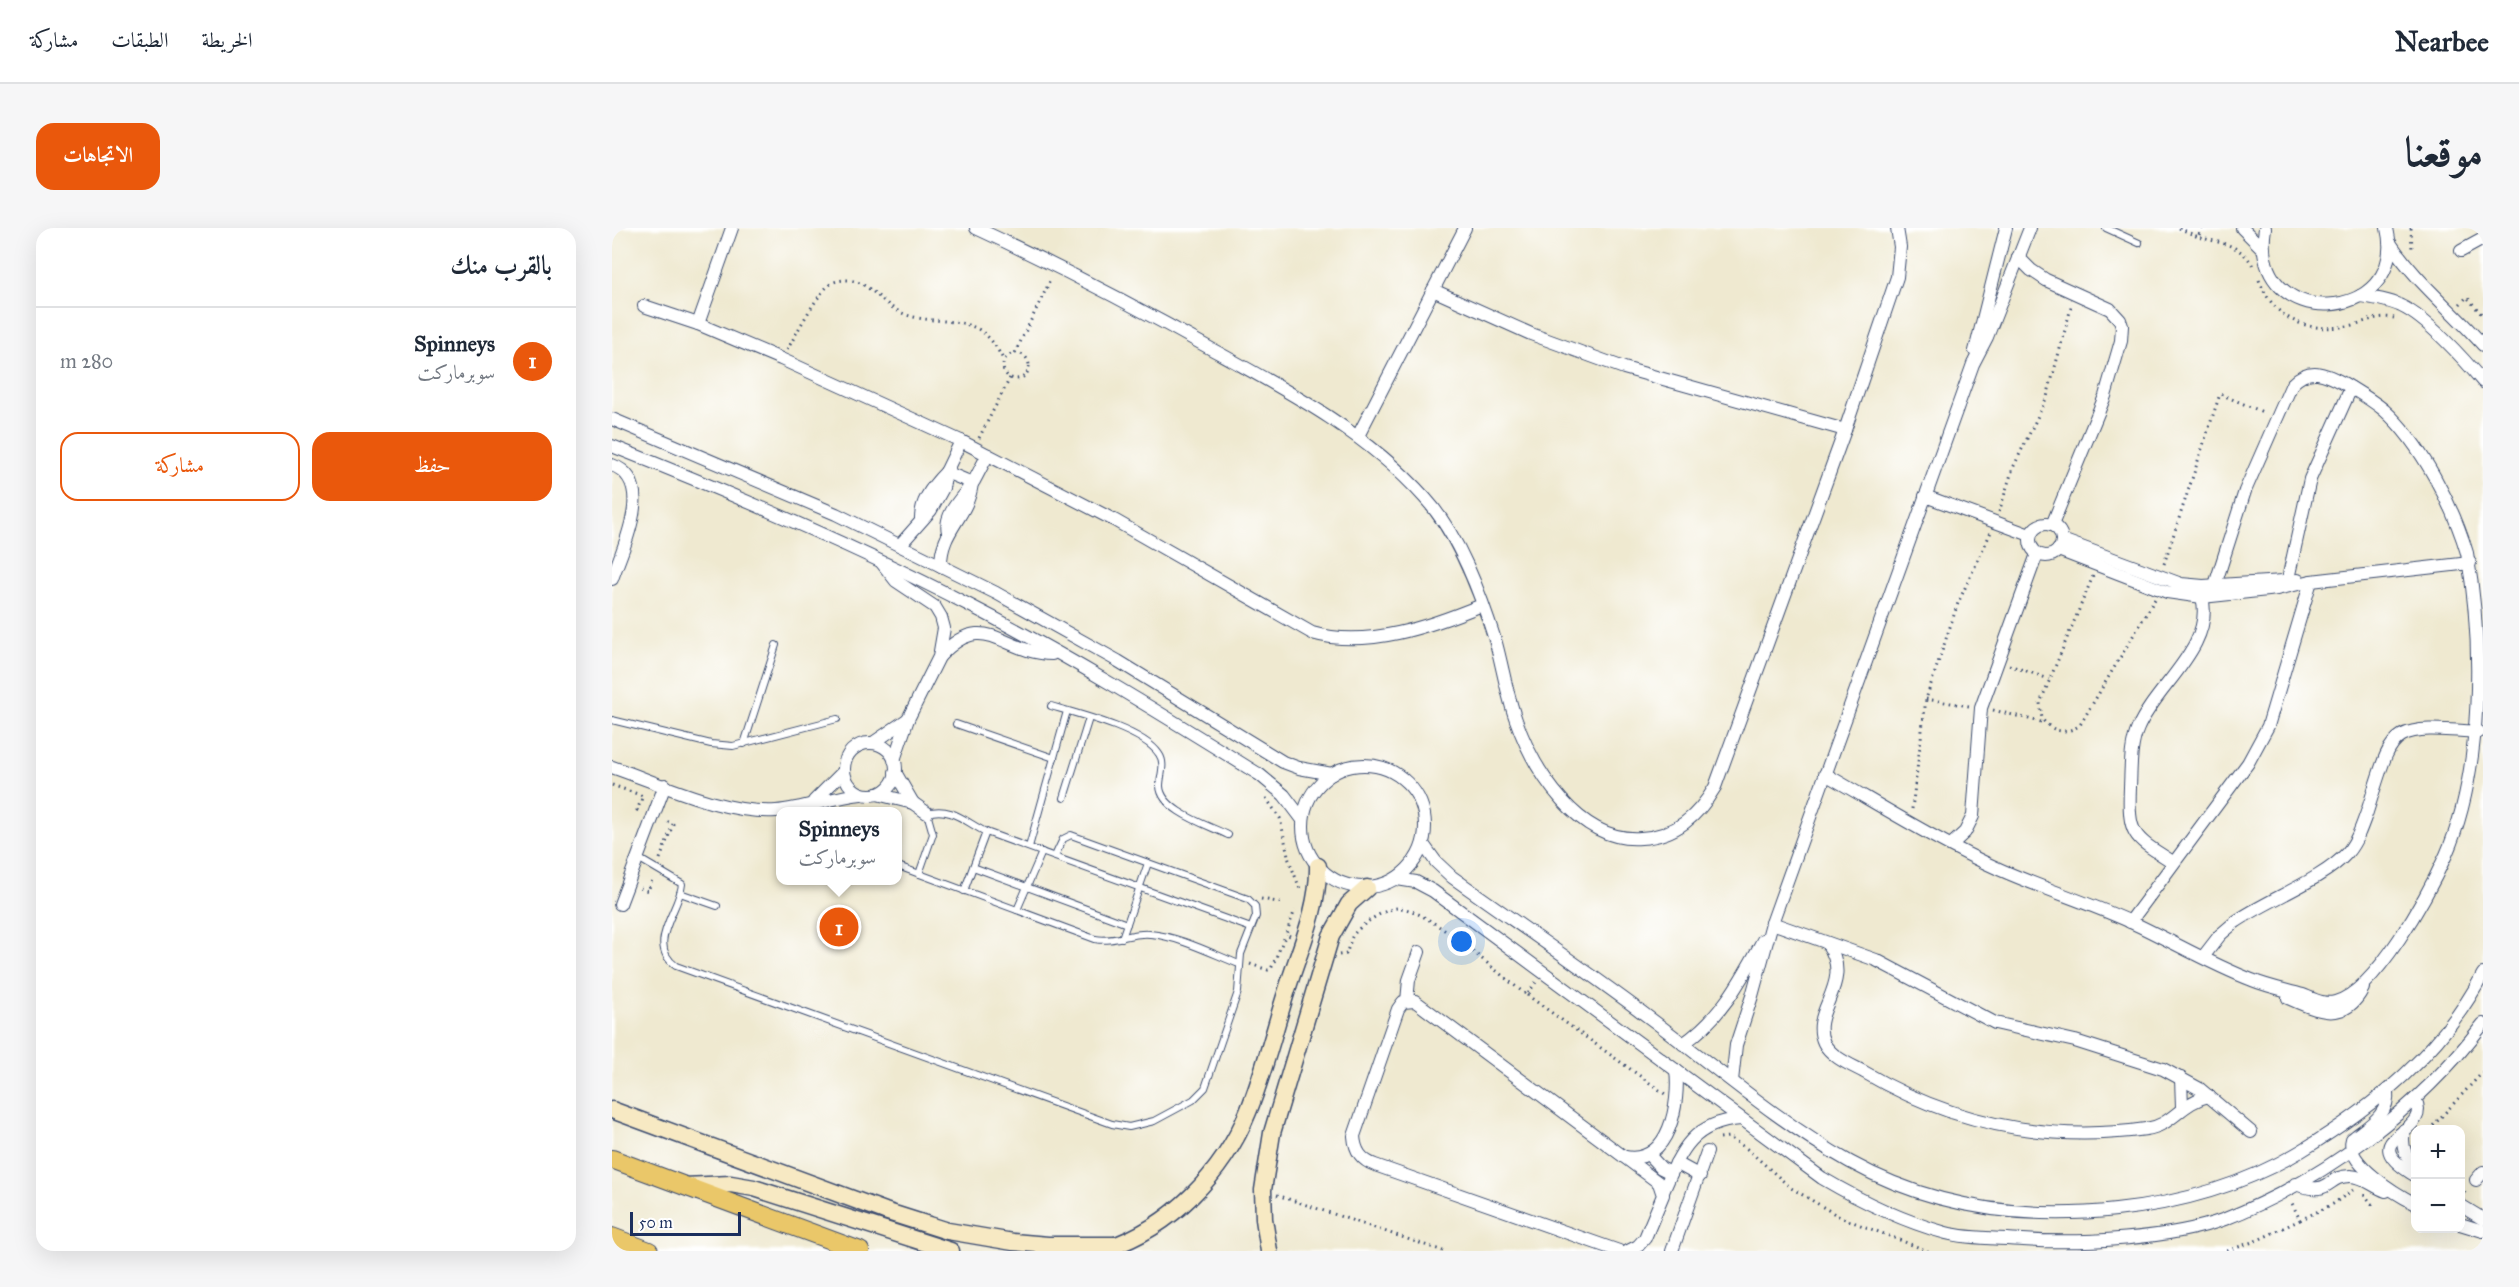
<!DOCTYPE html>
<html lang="ar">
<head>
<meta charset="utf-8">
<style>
	:root { --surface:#fff; --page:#f6f6f7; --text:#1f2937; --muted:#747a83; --line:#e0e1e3; --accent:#ea580c }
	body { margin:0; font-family:"IM FELL Great Primer",Amiri,serif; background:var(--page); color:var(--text); direction:rtl }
	.controls { position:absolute; right:18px; bottom:18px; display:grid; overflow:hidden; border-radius:12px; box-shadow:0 6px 24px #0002 }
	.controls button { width:54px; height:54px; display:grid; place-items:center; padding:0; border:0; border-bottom:2px solid var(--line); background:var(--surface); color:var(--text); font:30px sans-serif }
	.scale { position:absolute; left:18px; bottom:15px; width:111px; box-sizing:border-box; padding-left:6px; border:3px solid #1b2f5e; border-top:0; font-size:16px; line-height:21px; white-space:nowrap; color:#1b2f5e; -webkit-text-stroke:4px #fff; paint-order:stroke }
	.you { position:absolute; left:850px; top:714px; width:21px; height:21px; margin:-15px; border:4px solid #fff; border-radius:50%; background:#1a73e8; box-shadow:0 0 0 9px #1a73e833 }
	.badge { display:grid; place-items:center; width:39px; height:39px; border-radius:50%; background:var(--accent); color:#fff; font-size:20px; font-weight:700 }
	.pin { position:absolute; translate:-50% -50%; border:3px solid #fff; box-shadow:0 2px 6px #0006 }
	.popup { position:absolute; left:164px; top:579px; width:126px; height:78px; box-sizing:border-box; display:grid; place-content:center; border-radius:12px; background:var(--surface); filter:drop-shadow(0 2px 4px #0005); font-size:20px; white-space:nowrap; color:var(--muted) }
	.popup b { font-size:22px; color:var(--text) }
	.popup::after { content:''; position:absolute; left:50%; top:100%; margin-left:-12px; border:12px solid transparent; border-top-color:var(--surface) }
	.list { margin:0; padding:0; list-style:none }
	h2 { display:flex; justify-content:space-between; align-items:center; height:78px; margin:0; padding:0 24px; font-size:26px }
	h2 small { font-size:20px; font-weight:400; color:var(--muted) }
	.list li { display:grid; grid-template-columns:39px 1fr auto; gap:18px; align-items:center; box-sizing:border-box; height:108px; padding:0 24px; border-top:2px solid var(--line) }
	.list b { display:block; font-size:22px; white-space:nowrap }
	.list p { margin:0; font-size:20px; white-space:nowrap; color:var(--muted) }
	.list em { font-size:20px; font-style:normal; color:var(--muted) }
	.actions { display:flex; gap:12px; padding:18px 24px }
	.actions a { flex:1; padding:14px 0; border:2px solid var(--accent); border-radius:18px; text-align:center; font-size:21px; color:var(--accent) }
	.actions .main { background:var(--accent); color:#fff }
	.map { position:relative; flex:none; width:1871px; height:1023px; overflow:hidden; direction:ltr; border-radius:18px }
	header { display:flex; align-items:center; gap:36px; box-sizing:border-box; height:84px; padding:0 30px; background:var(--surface); border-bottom:2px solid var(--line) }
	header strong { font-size:28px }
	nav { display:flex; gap:33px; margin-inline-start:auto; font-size:21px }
	.intro { display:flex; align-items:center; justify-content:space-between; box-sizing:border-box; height:144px; padding:0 36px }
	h1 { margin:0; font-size:42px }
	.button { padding:15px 27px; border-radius:18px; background:var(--accent); color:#fff; font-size:21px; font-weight:700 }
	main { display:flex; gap:36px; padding:0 36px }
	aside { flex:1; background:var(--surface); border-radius:18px; box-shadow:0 6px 24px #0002 }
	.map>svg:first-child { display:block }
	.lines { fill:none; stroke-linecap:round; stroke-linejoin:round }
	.lane-casing { stroke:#3b4b6f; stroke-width:8 }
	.street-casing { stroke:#3b4b6f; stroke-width:14 }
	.secondary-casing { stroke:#3b4b6f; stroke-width:19 }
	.primary-casing { stroke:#3b4b6f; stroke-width:20 }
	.path { stroke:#3b4b6f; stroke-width:3; stroke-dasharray:1.5 4.5; stroke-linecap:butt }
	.lane { stroke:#fff; stroke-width:6 }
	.street { stroke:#fff; stroke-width:12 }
	.secondary { stroke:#f7e9c3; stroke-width:16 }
	.primary { stroke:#eac769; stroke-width:18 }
</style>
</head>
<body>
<header>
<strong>Nearbee</strong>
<nav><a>الخريطة</a><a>الطبقات</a><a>مشاركة</a></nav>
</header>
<div class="intro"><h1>موقعنا</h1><a class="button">الاتجاهات</a></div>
<main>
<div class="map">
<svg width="1871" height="1023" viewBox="0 0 1871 1023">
	<rect width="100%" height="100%" fill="#fff"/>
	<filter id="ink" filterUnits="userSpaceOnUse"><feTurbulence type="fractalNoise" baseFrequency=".0167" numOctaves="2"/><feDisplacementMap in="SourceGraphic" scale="12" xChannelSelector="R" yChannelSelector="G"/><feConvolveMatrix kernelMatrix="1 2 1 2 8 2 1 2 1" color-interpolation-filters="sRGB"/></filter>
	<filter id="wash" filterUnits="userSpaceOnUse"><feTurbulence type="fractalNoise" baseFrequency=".008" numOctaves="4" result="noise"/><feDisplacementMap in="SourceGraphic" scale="24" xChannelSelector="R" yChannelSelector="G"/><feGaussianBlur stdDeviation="1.35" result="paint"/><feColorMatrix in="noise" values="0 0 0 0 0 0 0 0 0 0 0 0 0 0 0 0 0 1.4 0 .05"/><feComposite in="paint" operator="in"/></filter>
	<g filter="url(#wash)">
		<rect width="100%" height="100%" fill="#efe9d0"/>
	</g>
	<g filter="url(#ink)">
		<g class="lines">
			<g class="lane-casing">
				<g id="lane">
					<path d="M 1494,0 L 1527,15"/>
					<path d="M 439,478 C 467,486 531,502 547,526 C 554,536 548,547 548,558 C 549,583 596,597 616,607"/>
					<path d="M 0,492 L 99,516 L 121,518 L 225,491"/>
					<path d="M 344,496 L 442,530"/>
					<path d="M 132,516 L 164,417"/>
					<path d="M 452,570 L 477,490"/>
					<path d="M 417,619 L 455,483"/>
					<path d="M 26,630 L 70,656 C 68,682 33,716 64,738 L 500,896 L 517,899 L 542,893 L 581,872 L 593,860 L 626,764 L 629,726 L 644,688 L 643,678 L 636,671 L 459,607 L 451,611 L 443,628"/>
					<path d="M 286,638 L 483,711 C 502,715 519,704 538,706 C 566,708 601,726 627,736"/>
					<path d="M 361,639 L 515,696"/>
					<path d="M 307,646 L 321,606 L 315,585 C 340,578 353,594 374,604 L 639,700"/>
					<path d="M 352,663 L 374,604"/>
					<path d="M 68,665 L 105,678"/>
					<path d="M 405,682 L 430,624"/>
					<path d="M 510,710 L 536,635"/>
				</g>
			</g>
			<g class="street-casing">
				<g id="street">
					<path d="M 364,0 C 446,38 525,79 603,123 C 678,164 755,205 813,270 C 847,307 869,367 884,415 C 891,441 895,467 904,492 C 922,543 967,615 1029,610 C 1064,608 1086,588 1103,559 L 1233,202 L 1285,49 L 1288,19 L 1285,0"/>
					<path d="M 1630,0 L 1652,22"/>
					<path d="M 1653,0 C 1636,107 1798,97 1775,0"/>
					<path d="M 1777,13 C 1802,52 1840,82 1871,117"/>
					<path d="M 1849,23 L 1871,11"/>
					<path d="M 1406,29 L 1419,42 L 1434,52 L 1498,81 L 1508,92 L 1510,98 L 1509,113 L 1493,168 L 1440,297"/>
					<path d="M 821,62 L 919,106 L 1012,140 L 1233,202"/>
					<path d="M 1748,68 C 1762,70 1777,72 1789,78 C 1815,90 1852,131 1871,154"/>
					<path d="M 32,78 L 86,96 L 169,131 L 349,213 L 502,292 L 700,405 C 755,421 819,398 870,377"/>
					<path d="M 86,96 L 120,0"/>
					<path d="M 1363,123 L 1394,0"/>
					<path d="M 0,191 L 224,286 L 384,365 L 506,433 L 671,534 L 687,540 L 720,546"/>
					<path d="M 746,208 L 853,0"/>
					<path d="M 0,218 C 121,266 242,317 357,377 C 457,428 553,488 648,547 L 672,567 L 691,592"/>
					<path d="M 0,237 C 45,253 10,321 0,351"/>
					<path d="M 334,244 L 360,255"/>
					<path d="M 1313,268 L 1418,307"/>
					<path d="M 309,291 C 308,274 322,256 334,244"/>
					<circle cx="1434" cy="312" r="16"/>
					<path d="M 336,304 C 331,285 353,267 362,253 C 367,244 371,235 376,227"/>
					<path d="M 1450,312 L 1569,356 L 1591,358 L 1686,352"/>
					<path d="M 288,317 L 319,282 L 331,260 L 334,244 L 349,213"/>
					<path d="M 1446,322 L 1555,364 L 1590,369 L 1665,361 L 1699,353 L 1858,335"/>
					<path d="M 270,335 L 284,353 L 323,379 L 329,389 L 332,400 L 327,429 L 296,491 L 282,532"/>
					<path d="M 329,338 C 328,302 356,290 360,255"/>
					<path d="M 1676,351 L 1698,251 L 1739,160"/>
					<path d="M 328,428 C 373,380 389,425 440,426"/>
					<path d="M 261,515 L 296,491"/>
					<circle cx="258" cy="541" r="26"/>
					<circle cx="752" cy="598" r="61"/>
					<path d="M 0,539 C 50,556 110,586 164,583 C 193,581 220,569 249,566"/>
					<path d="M 283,544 L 301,575"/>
					<path d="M 1213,546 C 1271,579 1328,615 1389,642 C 1432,661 1477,675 1519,694 C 1560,713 1598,736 1640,752 C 1657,759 1674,762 1691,767 C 1701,771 1712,777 1723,774 C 1764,764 1817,664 1834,627 C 1871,543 1871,414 1855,325 C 1841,278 1809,215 1772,182 C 1760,172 1746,164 1733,156 C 1713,145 1697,138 1680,156 L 1633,263 L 1603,357"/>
					<path d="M 265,566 L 301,575 L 315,585"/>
					<path d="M 202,573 L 232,543"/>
					<path d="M 811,616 L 824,634 L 840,649 C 906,696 974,742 1039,791 C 1102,838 1169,896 1238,934 C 1321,980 1411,992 1504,982 C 1570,975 1632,957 1689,923 C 1763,878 1830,824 1871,746"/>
					<path d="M 1339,617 L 1353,604 L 1361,588 L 1369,480 L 1425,326"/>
					<path d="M 1561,634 C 1521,609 1516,608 1518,559 C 1519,539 1518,518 1526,500 C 1544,458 1603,418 1590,369"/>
					<path d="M 785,651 L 804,654 L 821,663 L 1210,950 C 1249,973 1290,993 1334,1005 C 1357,1011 1386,1010 1411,1012 C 1467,1016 1560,1011 1613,991 C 1712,952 1807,881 1871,796"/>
					<path d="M 8,676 L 53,557"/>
					<path d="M 1518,694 L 1636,535 L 1656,498 L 1699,353"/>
					<path d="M 1160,695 L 1264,732 L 1383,795 L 1463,813 L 1551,841 L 1588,861 L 1639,904"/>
					<path d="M 1215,715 C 1244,757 1196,782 1212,815 C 1219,829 1239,837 1252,844 C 1339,895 1434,915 1534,901 C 1560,898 1569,874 1597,868"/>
					<path d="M 1591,729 L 1608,707 L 1622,695 C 1654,672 1711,652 1735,625 C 1745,613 1750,598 1755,584 C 1782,499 1775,497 1867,504"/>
					<path d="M 1676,770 C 1705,783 1733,796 1751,760"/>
					<path d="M 795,773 L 797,752 L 807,724"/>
					<path d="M 1071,816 C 1110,789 1129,752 1151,712"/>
					<path d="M 1569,850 L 1570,879"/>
					<path d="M 1120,853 L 1124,817 L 1140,768 L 1160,695 L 1361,136 L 1375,109 L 1418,0"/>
					<path d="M 1775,863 C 1778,887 1756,898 1740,911 C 1732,935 1786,967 1804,976"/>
					<path d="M 1803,871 C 1823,909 1735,907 1804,948"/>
					<path d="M 1792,902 C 1789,918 1793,928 1804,940"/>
					<path d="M 1037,927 L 1049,940 L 1059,945"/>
					<path d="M 1013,929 C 1058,937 1068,874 1064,842"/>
					<path d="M 1064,935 L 1088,948"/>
					<path d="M 1864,952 L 1871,944"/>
					<path d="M 1683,956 C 1721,969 1713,948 1738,948 C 1751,948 1762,959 1774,963"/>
					<path d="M 1051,964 C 1069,923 1079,895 1129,891"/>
					<path d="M 1848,977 L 1871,991"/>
					<path d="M 1848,996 L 1871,1003"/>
					<path d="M 1007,1023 L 763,937 C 749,932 743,923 742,908 L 786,781 L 791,774 L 803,773 L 1047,955 L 1051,967 L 1033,1010 L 1026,1018 L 1016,1023"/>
					<path d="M 1060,1023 L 1095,924"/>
				</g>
			</g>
			<g class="secondary-casing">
				<g id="secondary">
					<path d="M 0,882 L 273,983 L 336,1003 L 401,1014 L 436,1017 L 506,1017"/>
					<path d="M 72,958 L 119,956 L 142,960 L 339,1023"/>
					<path d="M 496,1020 C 559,999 611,946 636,884 C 652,845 662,802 675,762 C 687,722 707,681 706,638"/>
					<path d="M 657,1023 L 652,991 L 651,962 L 660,905 L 719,708 L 737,676 L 755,660"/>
				</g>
			</g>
			<g class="primary-casing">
				<g id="primary">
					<path d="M 0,931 L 248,1023"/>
					<path d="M 0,1009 L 37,1023"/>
				</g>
			</g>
			<g class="path">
				<path d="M 1567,0 L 1586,9"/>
				<path d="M 1590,0 L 1586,9 C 1608,15 1629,16 1641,38"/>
				<path d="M 1799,0 L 1800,22"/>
				<path d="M 1647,52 C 1663,94 1698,106 1741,97 C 1756,93 1766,87 1782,90"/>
				<path d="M 1848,76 L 1855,69 L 1871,88"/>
				<path d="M 175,122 C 184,107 207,60 222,54 C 253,44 265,74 290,85 C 314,96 343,89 366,101 C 379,109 385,120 392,133"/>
				<circle cx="404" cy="138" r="13"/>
				<path d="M 403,125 L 439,51"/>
				<path d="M 367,210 L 398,150"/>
				<path d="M 1387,284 L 1401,240 L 1435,169 L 1460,76"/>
				<path d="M 1552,336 L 1608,166 L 1653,185"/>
				<path d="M 1481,348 L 1428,475 L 1430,491 C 1440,504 1454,507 1468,497 L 1543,371"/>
				<path d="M 1397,437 L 1437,451"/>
				<path d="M 1314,471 L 1357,478"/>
				<path d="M 1381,482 L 1433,495"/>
				<path d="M 0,557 L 31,568 L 25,582 L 29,584"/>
				<path d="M 654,570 L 668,590 L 677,632 L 688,661"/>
				<path d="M 1300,581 L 1314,471 L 1346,375 L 1379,304"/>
				<path d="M 48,631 L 61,596 L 52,592"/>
				<path d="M 28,660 L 36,663 L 41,649"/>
				<path d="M 649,671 L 671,675"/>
				<path d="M 678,708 L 674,706 L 683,682"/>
				<path d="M 727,727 L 734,726 C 736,721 738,714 740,709 C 746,698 774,680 786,680 C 815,679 888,748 915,767 L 924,754"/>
				<path d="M 638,736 L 656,742 L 659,741 L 674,706"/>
				<path d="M 915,767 L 1053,866"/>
				<path d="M 1817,902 L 1871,844"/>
				<path d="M 1108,910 L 1117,909 L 1135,921 L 1179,960 L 1228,989 L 1316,1023"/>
				<path d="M 1848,960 L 1854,965"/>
				<path d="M 1752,966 L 1760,976 L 1763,972"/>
				<path d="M 665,967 L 831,1023"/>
				<path d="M 1688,992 L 1721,976 L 1741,962"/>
				<path d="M 1615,1023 L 1646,1012 L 1688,992 L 1679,973"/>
			</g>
			<use href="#lane" class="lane"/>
			<use href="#street" class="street"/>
			<use href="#secondary" class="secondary"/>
			<use href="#primary" class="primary"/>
		</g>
	</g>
</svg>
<div class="controls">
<button>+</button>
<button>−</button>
</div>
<div class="scale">50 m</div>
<div class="you"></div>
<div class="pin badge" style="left:227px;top:699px">1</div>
<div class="popup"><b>Spinneys</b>سوبرماركت</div>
</div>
<aside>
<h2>بالقرب منك<small></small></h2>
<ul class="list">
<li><span class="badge">1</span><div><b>Spinneys</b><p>سوبرماركت</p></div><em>280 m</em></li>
</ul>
<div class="actions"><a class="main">حفظ</a><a>مشاركة</a></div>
</aside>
</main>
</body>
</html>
